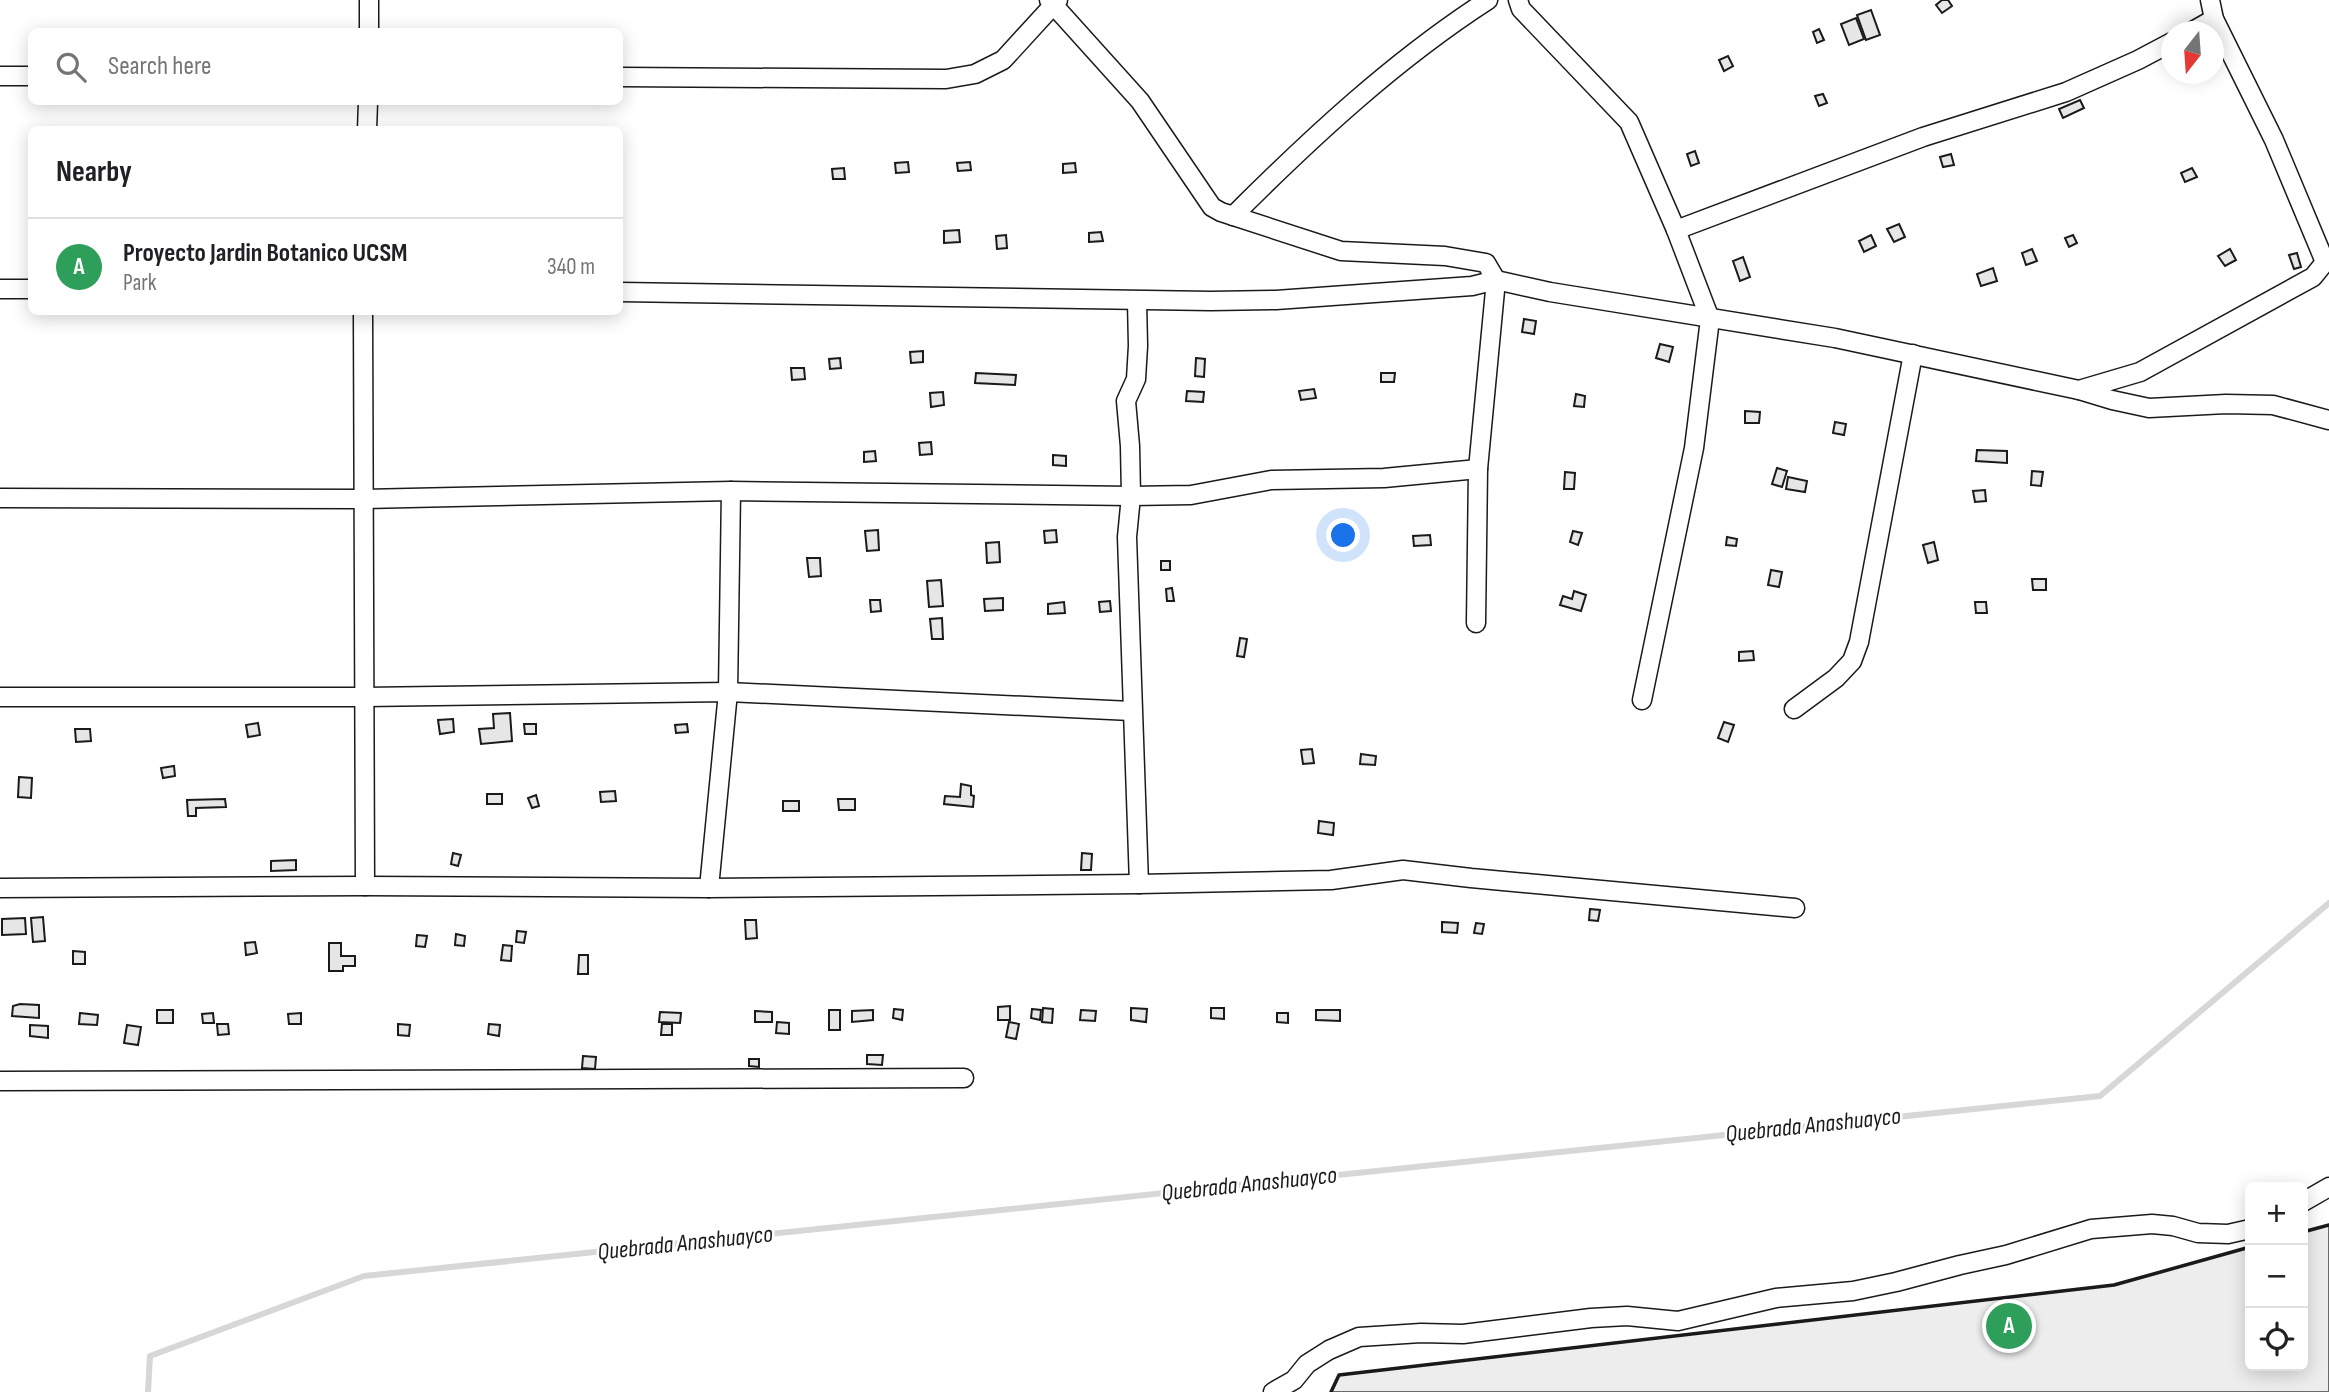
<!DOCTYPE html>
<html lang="en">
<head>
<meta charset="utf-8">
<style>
	:root { --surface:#fff; --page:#f2f2f2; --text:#202124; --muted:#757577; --line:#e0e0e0; --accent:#db2777 }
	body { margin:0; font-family:"Sofia Sans Condensed",sans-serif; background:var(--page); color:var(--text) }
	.controls { position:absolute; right:21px; bottom:21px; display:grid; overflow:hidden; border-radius:10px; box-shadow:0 4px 18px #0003 }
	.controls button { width:63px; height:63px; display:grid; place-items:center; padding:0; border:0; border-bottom:2px solid var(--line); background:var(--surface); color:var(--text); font:35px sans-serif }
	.compass { position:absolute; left:2161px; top:21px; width:63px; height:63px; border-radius:50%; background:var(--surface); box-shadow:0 4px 18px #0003; rotate:197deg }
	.you { position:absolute; left:1344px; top:536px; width:24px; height:24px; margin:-18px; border:5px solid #fff; border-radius:50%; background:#1a73e8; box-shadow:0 0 0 10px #1a73e833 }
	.badge { display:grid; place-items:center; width:46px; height:46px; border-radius:50%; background:var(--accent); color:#fff; font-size:23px; font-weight:700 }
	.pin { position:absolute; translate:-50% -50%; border:4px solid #fff; box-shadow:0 2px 7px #0006 }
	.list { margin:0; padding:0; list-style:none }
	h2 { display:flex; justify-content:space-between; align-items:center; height:91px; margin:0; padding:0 28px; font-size:30px }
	h2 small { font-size:23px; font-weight:400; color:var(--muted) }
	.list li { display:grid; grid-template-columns:46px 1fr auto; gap:21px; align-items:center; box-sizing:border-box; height:98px; padding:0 28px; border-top:2px solid var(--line) }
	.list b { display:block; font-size:26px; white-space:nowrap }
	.list p { margin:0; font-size:23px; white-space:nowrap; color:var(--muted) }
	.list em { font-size:23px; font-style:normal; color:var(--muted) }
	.icon { flex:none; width:38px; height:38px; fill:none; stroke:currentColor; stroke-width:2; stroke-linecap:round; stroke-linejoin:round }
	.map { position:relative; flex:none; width:2329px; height:1392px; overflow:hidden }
	.search { position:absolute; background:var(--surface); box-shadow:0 4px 18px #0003; left:28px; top:28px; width:595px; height:77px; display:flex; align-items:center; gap:18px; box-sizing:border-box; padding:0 24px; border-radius:10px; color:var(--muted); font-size:26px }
	.panel { position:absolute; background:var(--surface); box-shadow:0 4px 18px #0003; left:28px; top:126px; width:595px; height:189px; border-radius:10px }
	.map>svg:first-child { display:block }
	.built { fill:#ededed; stroke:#6a6a6a; stroke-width:2 }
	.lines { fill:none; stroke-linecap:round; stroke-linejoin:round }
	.stream { stroke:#d7d7d7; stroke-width:6 }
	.building { fill:#e6e6e6; stroke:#1a1a1a; stroke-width:2 }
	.minor-casing { stroke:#1a1a1a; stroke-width:21 }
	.minor { stroke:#fff; stroke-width:18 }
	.wall { stroke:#1a1a1a; stroke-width:3.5 }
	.labels { text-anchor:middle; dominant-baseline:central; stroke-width:5; stroke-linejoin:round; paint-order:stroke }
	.water-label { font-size:24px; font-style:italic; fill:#1a1a1a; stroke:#fff }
</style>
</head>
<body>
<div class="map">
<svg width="2329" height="1392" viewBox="0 0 2329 1392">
	<rect width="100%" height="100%" fill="#fff"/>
	<path class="built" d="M 2329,1225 L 2329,1392 L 1331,1392 L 1339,1375 L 2114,1285 L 2250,1247 L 2250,1366 L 2303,1366 L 2303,1232 Z"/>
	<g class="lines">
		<path class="stream" d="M 148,1392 L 150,1356 L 364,1276 L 2100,1096 L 2329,903"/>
	</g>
	<g class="building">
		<path d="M 1942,0 L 1948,0 L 1952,6 L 1942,13 L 1936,5 Z"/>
		<path d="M 1871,10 L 1880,35 L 1866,40 L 1857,15 Z"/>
		<path d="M 1856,18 L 1864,39 L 1849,45 L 1841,24 Z"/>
		<path d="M 1819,29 L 1824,40 L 1817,43 L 1813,32 Z"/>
		<path d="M 1728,56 L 1733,66 L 1724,71 L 1719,60 Z"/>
		<path d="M 1823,94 L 1827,103 L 1819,106 L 1815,96 Z"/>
		<path d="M 2080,100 L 2084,108 L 2063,118 L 2059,109 Z"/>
		<path d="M 1695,151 L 1699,163 L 1691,166 L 1687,154 Z"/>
		<path d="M 1951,154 L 1954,165 L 1943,167 L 1940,157 Z"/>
		<path d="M 908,162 L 909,172 L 896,173 L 895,163 Z"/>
		<path d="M 970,162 L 971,170 L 958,171 L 957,163 Z"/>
		<path d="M 1075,163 L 1076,172 L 1063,173 L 1063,164 Z"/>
		<path d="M 844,168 L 845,179 L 833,179 L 832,169 Z"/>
		<path d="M 2192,168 L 2197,177 L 2185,182 L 2181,173 Z"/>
		<path d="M 1899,224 L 1905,237 L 1894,242 L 1887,229 Z"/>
		<path d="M 959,230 L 960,242 L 944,243 L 944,231 Z"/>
		<path d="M 1101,232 L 1103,241 L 1089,242 L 1089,233 Z"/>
		<path d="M 1006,235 L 1007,248 L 997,249 L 996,236 Z"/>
		<path d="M 1871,235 L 1876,246 L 1864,252 L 1859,241 Z"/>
		<path d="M 2073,235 L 2077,243 L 2069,247 L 2065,238 Z"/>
		<path d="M 2032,249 L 2037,261 L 2026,265 L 2022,253 Z"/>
		<path d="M 2230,249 L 2236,260 L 2225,266 L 2218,256 Z"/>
		<path d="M 2297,253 L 2301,267 L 2294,269 L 2289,255 Z"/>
		<path d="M 1743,257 L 1750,277 L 1740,281 L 1733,261 Z"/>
		<path d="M 1993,268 L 1997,281 L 1981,286 L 1977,274 Z"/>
		<path d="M 1524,319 L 1536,321 L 1534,334 L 1522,332 Z"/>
		<path d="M 1660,344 L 1673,347 L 1669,362 L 1656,358 Z"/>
		<path d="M 923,351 L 923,362 L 911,363 L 910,352 Z"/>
		<path d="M 840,358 L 841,368 L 830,369 L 829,359 Z"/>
		<path d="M 1196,358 L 1205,359 L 1204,377 L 1195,376 Z"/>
		<path d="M 791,368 L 804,368 L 805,379 L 792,380 Z"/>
		<path d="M 976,373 L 1016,375 L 1015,385 L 975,383 Z"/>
		<path d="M 1381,373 L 1395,373 L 1394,382 L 1381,382 Z"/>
		<path d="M 1314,389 L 1316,398 L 1301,400 L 1299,391 Z"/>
		<path d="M 1187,391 L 1204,392 L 1203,402 L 1186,401 Z"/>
		<path d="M 943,392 L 944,405 L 931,407 L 930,393 Z"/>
		<path d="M 1576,394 L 1585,396 L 1584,407 L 1574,406 Z"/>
		<path d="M 1745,411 L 1760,412 L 1759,423 L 1745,423 Z"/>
		<path d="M 1835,422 L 1846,424 L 1844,435 L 1833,433 Z"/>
		<path d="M 931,442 L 932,454 L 920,455 L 919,443 Z"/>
		<path d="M 1977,450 L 2007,451 L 2007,463 L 1976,461 Z"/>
		<path d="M 875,451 L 876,461 L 864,462 L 864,452 Z"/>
		<path d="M 1053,455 L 1066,456 L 1066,466 L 1053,465 Z"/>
		<path d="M 1777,468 L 1787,471 L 1782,487 L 1772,484 Z"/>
		<path d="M 2032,471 L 2043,472 L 2041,486 L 2031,485 Z"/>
		<path d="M 1565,472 L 1575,473 L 1574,489 L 1564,489 Z"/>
		<path d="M 1788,477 L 1807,481 L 1805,492 L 1786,489 Z"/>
		<path d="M 1985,490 L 1986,501 L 1975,502 L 1973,491 Z"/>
		<path d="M 878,530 L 879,550 L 867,551 L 865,531 Z"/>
		<path d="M 1056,530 L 1057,542 L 1045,543 L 1044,531 Z"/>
		<path d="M 1573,531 L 1582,533 L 1578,545 L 1570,542 Z"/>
		<path d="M 1430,535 L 1431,545 L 1414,546 L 1413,536 Z"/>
		<path d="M 1727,537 L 1737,539 L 1736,546 L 1726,545 Z"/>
		<path d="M 999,542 L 1000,562 L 987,563 L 986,543 Z"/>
		<path d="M 1934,542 L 1938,560 L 1928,563 L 1923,545 Z"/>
		<path d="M 807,558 L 820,558 L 821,576 L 809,577 Z"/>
		<rect x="1161" y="561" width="9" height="9"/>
		<path d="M 1771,570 L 1782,572 L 1779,587 L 1768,585 Z"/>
		<path d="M 2032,579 L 2046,579 L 2046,590 L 2033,590 Z"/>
		<path d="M 941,580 L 943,606 L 929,607 L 927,581 Z"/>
		<path d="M 1172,588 L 1174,601 L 1167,601 L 1166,589 Z"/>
		<path d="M 1574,591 L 1586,595 L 1581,611 L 1560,605 L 1563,596 L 1572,599 Z"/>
		<path d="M 1003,598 L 1003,610 L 985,611 L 984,599 Z"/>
		<path d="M 870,600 L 880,600 L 881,611 L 871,612 Z"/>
		<path d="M 1110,601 L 1111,611 L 1100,612 L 1099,602 Z"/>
		<path d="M 1064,602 L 1065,613 L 1048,614 L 1048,604 Z"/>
		<path d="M 1975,602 L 1986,602 L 1987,613 L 1976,613 Z"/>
		<path d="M 942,618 L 943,639 L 932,639 L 930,619 Z"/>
		<path d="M 1240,638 L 1247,639 L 1244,657 L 1237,656 Z"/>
		<path d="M 1753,651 L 1754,660 L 1739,661 L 1739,652 Z"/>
		<path d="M 510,713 L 512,741 L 481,744 L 479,729 L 494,728 L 493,714 Z"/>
		<path d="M 453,719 L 454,732 L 440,734 L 438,720 Z"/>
		<path d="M 1724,722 L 1734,725 L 1728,742 L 1718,738 Z"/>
		<path d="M 258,723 L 260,735 L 248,737 L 246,725 Z"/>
		<path d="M 524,724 L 536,724 L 536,734 L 525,734 Z"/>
		<path d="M 687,724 L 688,732 L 676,733 L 675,725 Z"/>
		<path d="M 75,729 L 90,729 L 91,741 L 76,742 Z"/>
		<path d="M 1312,749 L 1314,763 L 1303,764 L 1301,750 Z"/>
		<path d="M 1361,754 L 1376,756 L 1375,765 L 1360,764 Z"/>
		<path d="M 174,766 L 175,776 L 163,778 L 161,768 Z"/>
		<path d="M 19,777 L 32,778 L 31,798 L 18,797 Z"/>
		<path d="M 961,784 L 971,786 L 971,795 L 974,796 L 973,807 L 944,804 L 945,796 L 960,797 Z"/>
		<path d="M 615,791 L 616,801 L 601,802 L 600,792 Z"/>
		<rect x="487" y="794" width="15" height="10"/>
		<path d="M 536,795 L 539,806 L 532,808 L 528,798 Z"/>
		<path d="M 225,799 L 226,807 L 196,808 L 196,816 L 188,816 L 187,800 Z"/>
		<path d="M 838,799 L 855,799 L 855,810 L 839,810 Z"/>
		<rect x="783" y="801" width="16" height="10"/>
		<path d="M 1319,821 L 1334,823 L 1333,835 L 1318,833 Z"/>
		<path d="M 453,853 L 461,855 L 458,866 L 451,864 Z"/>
		<path d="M 1082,853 L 1092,854 L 1091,870 L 1081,870 Z"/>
		<path d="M 296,860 L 296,870 L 271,871 L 271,861 Z"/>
		<path d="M 1590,909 L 1600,910 L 1598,921 L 1589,920 Z"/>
		<path d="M 43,917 L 45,941 L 33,942 L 31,918 Z"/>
		<path d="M 25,918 L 26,934 L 2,935 L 2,919 Z"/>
		<path d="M 745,920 L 756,920 L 757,938 L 746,939 Z"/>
		<path d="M 1442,922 L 1458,923 L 1457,933 L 1442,932 Z"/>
		<path d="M 1476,923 L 1484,924 L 1482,934 L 1474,933 Z"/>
		<path d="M 517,931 L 526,932 L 524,943 L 516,942 Z"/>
		<path d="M 456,934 L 465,936 L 464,946 L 455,945 Z"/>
		<path d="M 417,935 L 427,936 L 425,947 L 416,946 Z"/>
		<path d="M 255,942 L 257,953 L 246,955 L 245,943 Z"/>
		<path d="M 329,943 L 341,943 L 341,956 L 355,956 L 355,966 L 343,966 L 343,971 L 329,971 Z"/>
		<path d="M 503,945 L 512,946 L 511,961 L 501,960 Z"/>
		<path d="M 73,951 L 85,952 L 85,964 L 73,964 Z"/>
		<path d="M 579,955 L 588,955 L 588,974 L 578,974 Z"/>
		<path d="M 20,1004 L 39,1005 L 39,1018 L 12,1016 L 13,1006 Z"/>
		<path d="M 1010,1006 L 1010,1020 L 998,1020 L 998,1007 Z"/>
		<path d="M 1043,1008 L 1053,1009 L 1052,1023 L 1042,1022 Z"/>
		<path d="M 1131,1008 L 1147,1009 L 1146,1022 L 1131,1020 Z"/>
		<path d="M 1211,1008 L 1224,1008 L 1224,1019 L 1211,1018 Z"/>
		<path d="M 894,1009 L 903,1010 L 902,1020 L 893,1018 Z"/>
		<path d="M 1032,1009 L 1041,1010 L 1040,1020 L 1031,1018 Z"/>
		<rect x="157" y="1010" width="16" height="13"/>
		<rect x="829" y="1010" width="11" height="20"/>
		<path d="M 873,1010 L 873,1020 L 852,1022 L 852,1011 Z"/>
		<path d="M 1081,1010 L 1096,1011 L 1095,1021 L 1080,1020 Z"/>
		<path d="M 1316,1010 L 1340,1010 L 1340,1021 L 1316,1020 Z"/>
		<path d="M 755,1011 L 772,1012 L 772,1022 L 755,1022 Z"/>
		<path d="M 660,1012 L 681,1013 L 680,1023 L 659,1022 Z"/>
		<path d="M 80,1013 L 98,1015 L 97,1025 L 79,1024 Z"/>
		<path d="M 213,1013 L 214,1023 L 203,1023 L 202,1014 Z"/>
		<path d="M 301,1013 L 301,1024 L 289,1024 L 288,1014 Z"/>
		<path d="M 1277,1013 L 1288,1013 L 1288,1023 L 1277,1022 Z"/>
		<path d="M 777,1022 L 789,1023 L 789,1034 L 776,1033 Z"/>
		<path d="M 1009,1022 L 1019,1024 L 1016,1039 L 1006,1037 Z"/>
		<path d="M 217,1024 L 228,1024 L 229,1034 L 218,1035 Z"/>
		<path d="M 398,1024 L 410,1025 L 409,1036 L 398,1035 Z"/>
		<path d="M 489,1024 L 500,1025 L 499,1036 L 488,1034 Z"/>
		<path d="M 662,1024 L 672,1024 L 672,1035 L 661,1035 Z"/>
		<path d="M 30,1025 L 48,1026 L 48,1038 L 30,1036 Z"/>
		<path d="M 127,1025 L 141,1027 L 138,1045 L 124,1043 Z"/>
		<path d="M 867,1055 L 883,1055 L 882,1065 L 867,1064 Z"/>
		<path d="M 583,1056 L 596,1057 L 595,1069 L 582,1068 Z"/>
		<path d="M 749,1059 L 759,1059 L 759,1067 L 749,1066 Z"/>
	</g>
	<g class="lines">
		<g class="minor-casing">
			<g id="minor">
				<path d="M 1049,0 L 1140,101 L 1212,207 L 1221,212 L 1341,251 L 1445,256 L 1486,263 L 1496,280 L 1478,469 L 1476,623"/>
				<path d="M 1518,0 L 1521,9 L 1629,122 L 1676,230 L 1710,319 L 1694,448 L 1642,700"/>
				<path d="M 369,32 L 369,0"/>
				<path d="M 2191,32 L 2214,19"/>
				<path d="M 0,76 L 32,76"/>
				<path d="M 620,77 L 946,79 L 975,74 L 1003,60 L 1058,0"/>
				<path d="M 367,130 L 368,102"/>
				<path d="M 1233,216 C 1312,137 1395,60 1488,0"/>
				<path d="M 1676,230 L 1923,137 L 2066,92 L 2138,60 L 2172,42"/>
				<path d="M 0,289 L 32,289"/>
				<path d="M 620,292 L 1211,301 L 1276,300 L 1472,286 L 1496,280 L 1550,292 L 1835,338 L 2079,390 L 2140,372 L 2313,277 L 2325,262 L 2274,140 L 2214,19 L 2210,0"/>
				<path d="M 1137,301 L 1138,346 L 1136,379 L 1126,401 L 1130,446 L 1131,496 L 1127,537 L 1139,884"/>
				<path d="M 363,312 L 365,886"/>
				<path d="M 2079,390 L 2112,400 L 2149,408 L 2226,404 L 2273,405 L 2329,420"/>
				<path d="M 0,498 L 364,499 L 731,491 L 1131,496 L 1191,495 L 1271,480 L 1384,478 L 1478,469"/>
				<path d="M 0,697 L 364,697 L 728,692 L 1131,711"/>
				<path d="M 1794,709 L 1836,678 L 1852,661 L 1859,642 L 1913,354"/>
				<path d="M 0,888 L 365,886 L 709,888 L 1139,884 L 1331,880 L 1403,870 L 1471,878 L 1795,908"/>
				<path d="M 709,888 L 728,692 L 731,491"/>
				<path d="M 0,1081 L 964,1078"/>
				<path d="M 2303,1202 L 2329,1187"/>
				<path d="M 1273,1392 L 1294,1380 L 1307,1364 L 1329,1350 L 1359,1337 L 1421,1333 L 1463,1334 L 1591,1318 L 1627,1316 L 1678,1321 L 1776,1298 L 1853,1291 L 1896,1282 L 1960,1265 L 2006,1255 L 2091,1229 L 2152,1224 L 2173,1226 L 2198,1233 L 2228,1234 L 2250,1229"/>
			</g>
		</g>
		<use href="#minor" class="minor"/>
		<g class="wall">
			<path d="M 2303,1232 L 2329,1225"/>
			<path d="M 1331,1392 L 1339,1375 L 2114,1285 L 2250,1247"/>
		</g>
	</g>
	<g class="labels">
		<g class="water-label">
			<text transform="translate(1813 1125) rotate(-6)">Quebrada Anashuayco</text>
			<text transform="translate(1249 1184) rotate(-6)">Quebrada Anashuayco</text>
			<text transform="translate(685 1243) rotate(-6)">Quebrada Anashuayco</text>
		</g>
	</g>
</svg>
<div class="controls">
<button>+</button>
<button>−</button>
<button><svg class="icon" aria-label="locate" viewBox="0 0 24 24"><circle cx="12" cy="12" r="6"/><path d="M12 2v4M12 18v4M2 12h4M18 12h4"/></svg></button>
</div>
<svg class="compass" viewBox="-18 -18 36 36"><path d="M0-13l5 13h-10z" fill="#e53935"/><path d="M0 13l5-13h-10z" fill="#757577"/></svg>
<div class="you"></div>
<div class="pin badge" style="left:2009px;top:1326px;background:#2e9e5b">A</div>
<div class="search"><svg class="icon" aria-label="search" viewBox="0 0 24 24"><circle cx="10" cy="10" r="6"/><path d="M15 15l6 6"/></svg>Search here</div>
<section class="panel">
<h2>Nearby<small></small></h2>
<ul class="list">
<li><span class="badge" style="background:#2e9e5b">A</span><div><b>Proyecto Jardin Botanico UCSM</b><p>Park</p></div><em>340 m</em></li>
</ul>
</section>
</div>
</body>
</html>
